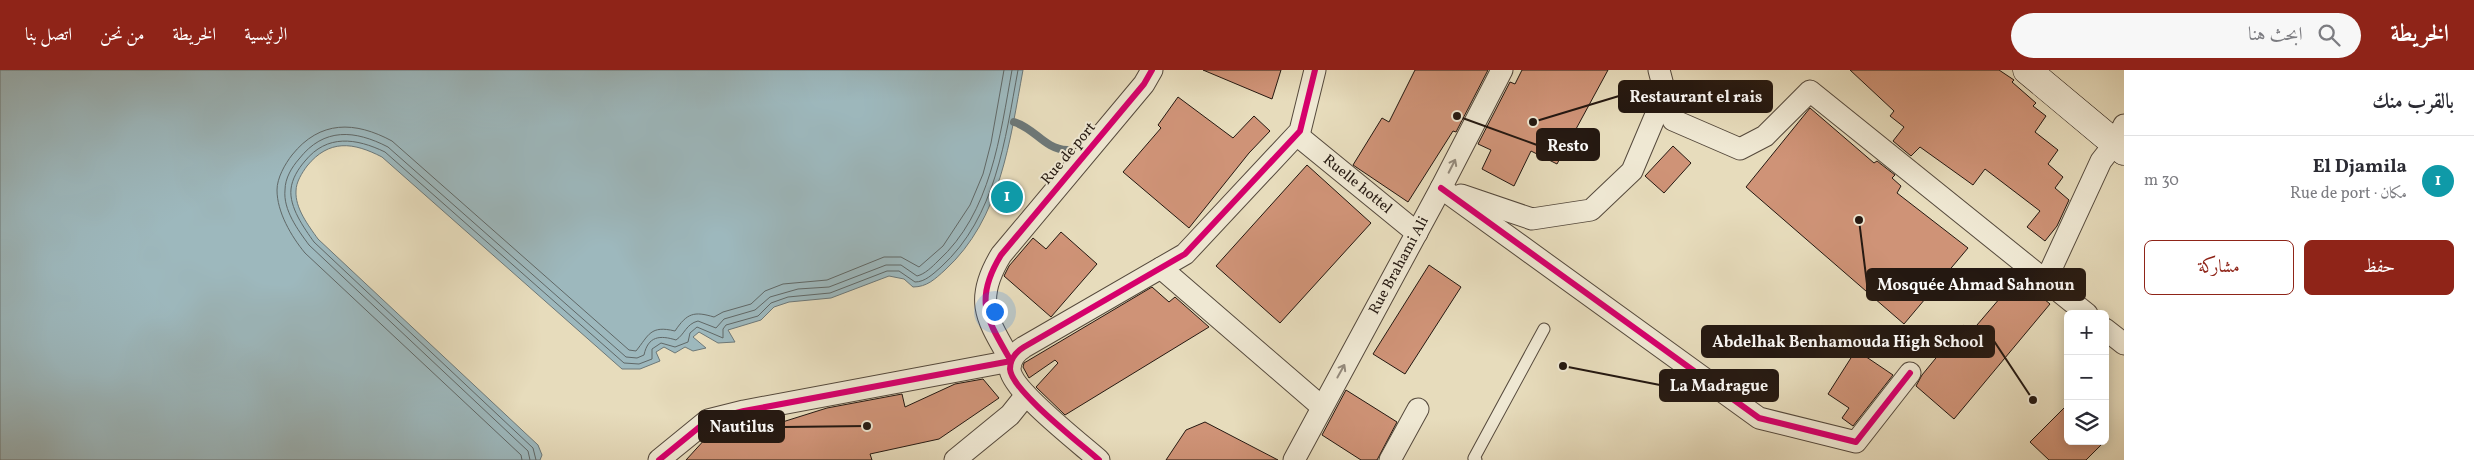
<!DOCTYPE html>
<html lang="ar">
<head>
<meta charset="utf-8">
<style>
	:root { --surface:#fff; --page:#f7f7f7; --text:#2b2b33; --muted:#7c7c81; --line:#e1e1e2; --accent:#8f2418 }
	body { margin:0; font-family:Vollkorn,Amiri,serif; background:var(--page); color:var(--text); direction:rtl }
	.controls { position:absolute; right:15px; bottom:15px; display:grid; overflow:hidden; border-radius:8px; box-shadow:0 2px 12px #0003 }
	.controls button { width:45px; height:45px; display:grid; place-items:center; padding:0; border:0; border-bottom:1px solid var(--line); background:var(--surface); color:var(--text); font:25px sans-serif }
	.you { position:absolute; left:994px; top:241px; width:18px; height:18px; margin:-12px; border:4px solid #fff; border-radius:50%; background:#1a73e8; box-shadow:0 0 0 8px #1a73e833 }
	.badge { display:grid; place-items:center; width:32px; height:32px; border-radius:50%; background:var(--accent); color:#fff; font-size:16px; font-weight:700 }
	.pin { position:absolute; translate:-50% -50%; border:2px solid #fff; box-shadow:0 1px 5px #0006 }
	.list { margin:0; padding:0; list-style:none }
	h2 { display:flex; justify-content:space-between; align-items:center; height:65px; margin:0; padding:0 20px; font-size:21px }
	h2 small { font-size:16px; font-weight:400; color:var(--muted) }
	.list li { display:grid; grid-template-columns:32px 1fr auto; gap:15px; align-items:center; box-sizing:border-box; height:90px; padding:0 20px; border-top:1px solid var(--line) }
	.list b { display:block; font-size:19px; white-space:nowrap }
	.list p { margin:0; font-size:16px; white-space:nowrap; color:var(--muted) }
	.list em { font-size:16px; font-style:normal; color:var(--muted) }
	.actions { display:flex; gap:10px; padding:15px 20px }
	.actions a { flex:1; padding:11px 0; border:1px solid var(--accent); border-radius:8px; text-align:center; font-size:18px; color:var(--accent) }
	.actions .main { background:var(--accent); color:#fff }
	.icon { flex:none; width:28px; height:28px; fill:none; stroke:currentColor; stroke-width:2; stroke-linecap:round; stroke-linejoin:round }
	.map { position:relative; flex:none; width:2124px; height:390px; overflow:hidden; direction:ltr }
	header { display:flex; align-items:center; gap:30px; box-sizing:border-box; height:70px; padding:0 25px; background:var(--accent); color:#fff }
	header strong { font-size:24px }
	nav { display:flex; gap:28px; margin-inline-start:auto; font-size:18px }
	.search { width:350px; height:45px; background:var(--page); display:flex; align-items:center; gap:12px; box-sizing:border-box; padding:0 18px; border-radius:28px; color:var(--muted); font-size:19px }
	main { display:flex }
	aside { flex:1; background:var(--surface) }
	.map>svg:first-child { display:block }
	.water { fill:#9db8bd; stroke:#6d7878 }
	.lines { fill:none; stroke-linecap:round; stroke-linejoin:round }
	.shore { stroke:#606867; stroke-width:1 }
	.stream { stroke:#6d7878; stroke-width:8 }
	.building { fill:#cf9377; stroke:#241811 }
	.lane-casing { stroke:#55493c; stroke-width:13 }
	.street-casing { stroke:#55493c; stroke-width:23 }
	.secondary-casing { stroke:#241811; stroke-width:29 }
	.lane { stroke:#efe8d3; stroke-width:11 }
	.street { stroke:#efe8d3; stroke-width:21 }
	.secondary { stroke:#efe8d3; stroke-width:28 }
	.cycleway-casing { stroke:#efe8d3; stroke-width:9 }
	.cycleway { stroke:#d6006c; stroke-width:6 }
	.oneway { stroke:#948a7c }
	.labels { text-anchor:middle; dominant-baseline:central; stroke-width:4; stroke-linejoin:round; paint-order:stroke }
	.street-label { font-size:15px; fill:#241811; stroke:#efe8d3 }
	.leader { fill:none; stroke:#241811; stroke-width:2 }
	.callout-dot { fill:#241811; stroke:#efe8d3; stroke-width:2 }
	.callout { fill:#241811; stroke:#241811; stroke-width:2 }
	.callout-label { font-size:16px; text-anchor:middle; font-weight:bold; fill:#fff }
</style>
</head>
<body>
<header>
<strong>الخريطة</strong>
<div class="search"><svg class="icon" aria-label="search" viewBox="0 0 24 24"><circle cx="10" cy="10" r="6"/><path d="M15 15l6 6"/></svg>ابحث هنا</div>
<nav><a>الرئيسية</a><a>الخريطة</a><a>من نحن</a><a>اتصل بنا</a></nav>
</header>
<main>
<aside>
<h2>بالقرب منك<small></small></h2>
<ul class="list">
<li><span class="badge" style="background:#0f9aa8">1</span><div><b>El Djamila</b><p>مكان · Rue de port</p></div><em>30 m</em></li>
</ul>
<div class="actions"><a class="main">حفظ</a><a>مشاركة</a></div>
</aside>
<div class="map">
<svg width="2124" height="390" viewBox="0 0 2124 390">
	<rect width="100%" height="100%" fill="#e7dcbc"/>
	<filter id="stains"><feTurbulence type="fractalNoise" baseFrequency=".004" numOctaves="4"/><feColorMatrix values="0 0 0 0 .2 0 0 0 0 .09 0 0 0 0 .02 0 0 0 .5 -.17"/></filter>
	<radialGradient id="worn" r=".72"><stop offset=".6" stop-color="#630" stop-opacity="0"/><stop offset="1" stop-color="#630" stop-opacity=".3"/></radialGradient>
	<path class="water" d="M 0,0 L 1023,0 C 1010,70 1001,149 945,200 C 935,209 927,217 913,217 L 904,209 L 889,206 L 831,228 L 789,232 L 774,237 L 761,250 L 728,260 L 735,272 L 718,273 L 699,262 L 693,267 L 706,278 L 693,281 L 685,277 L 675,283 L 664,277 L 656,282 L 660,291 L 640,299 L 622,299 L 382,87 C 353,72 329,69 307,96 C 302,103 296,112 296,121 C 295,138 308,155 318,169 L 538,375 L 542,385 L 540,390 L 0,390 Z"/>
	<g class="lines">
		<g class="shore">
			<path d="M 522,390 L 521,385 L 305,183 C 291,166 277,142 277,120 C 277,108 285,94 292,85 C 320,50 355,51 392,71 L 629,280 L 636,281 C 649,265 650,255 675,261 C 687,243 694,241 714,247 L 723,242 L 751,234 L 765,221 L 783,214 L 827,210 L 884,187 L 901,187 L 919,197 L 943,176 L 970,135 L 983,104 L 991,73 L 1004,0"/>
			<path d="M 530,390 L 528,381 L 309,175 C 298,160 283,140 285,120 C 285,108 292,97 299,89 C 324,57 355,60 388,77 L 626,287 L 637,288 L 644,285 C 648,266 660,265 676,270 C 685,264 686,254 698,251 L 716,258 L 724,249 L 755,240 L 770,227 L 798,219 L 829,217 L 886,195 L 901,195 L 917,206 C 925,204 932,197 938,191 C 991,143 1000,66 1012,0"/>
			<path d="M 536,390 L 533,378 L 314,172 C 304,158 289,137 291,119 C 292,109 298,99 305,91 C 327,64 356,68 385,82 L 624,293 L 639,294 L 652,289 L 652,279 L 661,273 L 675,277 L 688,272 L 690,263 L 697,257 L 723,268 L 723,259 L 726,255 L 758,246 L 771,233 L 788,227 L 830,223 L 887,201 L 899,201 L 915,212 C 925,212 933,204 941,197 C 996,147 1005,70 1018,0"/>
		</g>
		<path class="stream" d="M 1014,52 C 1035,58 1044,79 1067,80"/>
	</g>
	<g class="building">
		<path d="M 1203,0 L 1281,0 L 1272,29 Z"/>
		<path d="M 1415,0 L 1488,0 L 1456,62 L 1453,61 L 1408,132 L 1353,95 L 1382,48 L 1389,52 Z"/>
		<path d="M 1522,0 L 1608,0 L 1557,94 L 1531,81 L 1514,116 L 1482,99 L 1491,80 L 1478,74 L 1510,12 L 1515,14 Z"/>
		<path d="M 1850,0 L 1999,0 L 2014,10 L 2012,12 L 2036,33 L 2033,36 L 2046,46 L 2035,62 L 2058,80 L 2048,94 L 2063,107 L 2055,118 L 2069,130 L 2057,156 L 2045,171 L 2027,157 L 2040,141 L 1985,99 L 1973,115 L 1920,77 L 1911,86 L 1893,71 L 1904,57 L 1890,46 L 1894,41 Z"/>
		<path d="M 1178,27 L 1233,68 L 1254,46 L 1270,61 L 1249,83 L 1189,158 L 1123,102 L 1161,58 L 1158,55 Z"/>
		<path d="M 1810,38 L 1874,93 L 1877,91 L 1895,105 L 1892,108 L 1901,116 L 1897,123 L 1968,178 L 1904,254 L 1746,117 Z"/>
		<path d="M 1673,76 L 1691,93 L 1664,123 L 1645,106 Z"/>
		<path d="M 1307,95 L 1371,153 L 1280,253 L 1216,196 Z"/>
		<path d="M 1061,162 L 1097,194 L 1051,247 L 1004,206 L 1009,196 L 1033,168 L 1046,179 Z"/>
		<path d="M 1429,195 L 1461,217 L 1405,304 L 1373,284 Z"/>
		<path d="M 2018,207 L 2050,234 L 1954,349 L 1916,316 L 1922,305 L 1963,255 L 1971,262 Z"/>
		<path d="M 1152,217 L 1169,232 L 1175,227 L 1209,257 L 1065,345 L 1036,317 L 1058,293 L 1055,290 L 1029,308 L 1023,297 L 1024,293 Z"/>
		<path d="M 1856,280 L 1893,305 L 1853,356 L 1842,348 L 1849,338 L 1828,324 Z"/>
		<path d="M 983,309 L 999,328 L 939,369 L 870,384 L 872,390 L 686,390 L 707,367 L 739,357 L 741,365 L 827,338 L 902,324 L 905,337 L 955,314 Z"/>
		<path d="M 1346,320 L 1397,352 L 1377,390 L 1361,390 L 1322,365 Z"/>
		<path d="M 2068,334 L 2068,371 L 2105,371 L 2086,390 L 2049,390 L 2030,372 Z"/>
		<path d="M 1205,352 L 1278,390 L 1166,390 L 1186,360 Z"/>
	</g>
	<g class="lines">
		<g class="lane-casing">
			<path id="lane" d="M 1476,390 L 1474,388 L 1544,259"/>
		</g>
		<g class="street-casing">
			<g id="street">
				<path d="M 1665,23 L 1673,50 L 1740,79 L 1765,66 L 1810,21 L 2087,244"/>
				<path id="s1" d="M 1297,65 L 1417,163"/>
				<path d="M 1441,118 L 1759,348 L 1856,372 L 1910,303"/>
				<path d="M 1461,125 L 1532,149 L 1591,140 L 1632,101 L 1665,23 L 1659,0"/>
				<path d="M 1161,198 L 1322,337"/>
				<path d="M 2046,210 L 2101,91 L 2115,73 L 2124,55"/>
				<path d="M 2105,259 L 2124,274"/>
				<path d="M 659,390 L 708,350 L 744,341 L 1011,291 C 987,249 973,231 1001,185 L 1144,14 L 1152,0"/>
				<path d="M 955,390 L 1010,345 L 1026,325"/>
				<path d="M 1099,390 C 1081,374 1011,320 1010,299 C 1010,289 1016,282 1024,277 L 1185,184 L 1300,61 L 1315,0"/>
				<path id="s2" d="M 1294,390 L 1441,118 L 1502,0"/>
				<path d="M 1390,390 L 1418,339"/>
			</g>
		</g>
		<g class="secondary-casing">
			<path id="secondary" d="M 2027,0 L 2124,81"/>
		</g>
		<use href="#lane" class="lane"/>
		<use href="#street" class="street"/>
		<use href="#secondary" class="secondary"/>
		<g class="cycleway-casing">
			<g id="cycleway">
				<path d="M 1441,118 L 1759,348 L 1856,372 L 1910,303"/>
				<path d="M 659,390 L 708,350 L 744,341 L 1011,291 C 987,249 973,231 1001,185 L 1144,14 L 1152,0"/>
				<path d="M 1099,390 C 1081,374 1011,320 1010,299 C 1010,289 1016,282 1024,277 L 1185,184 L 1300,61 L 1315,0"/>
			</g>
		</g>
		<use href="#cycleway" class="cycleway"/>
	</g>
	<defs><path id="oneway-shaft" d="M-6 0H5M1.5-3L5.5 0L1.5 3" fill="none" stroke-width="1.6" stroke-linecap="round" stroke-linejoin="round" transform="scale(1.25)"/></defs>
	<g class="oneway">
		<use href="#oneway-shaft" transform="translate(1452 96) rotate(-63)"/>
		<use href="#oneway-shaft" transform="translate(1341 301) rotate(-61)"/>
	</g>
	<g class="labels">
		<g class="street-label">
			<text transform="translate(1069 84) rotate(-50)">Rue de port</text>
			<text stroke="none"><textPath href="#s1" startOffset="78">Ruelle hottel</textPath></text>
			<text stroke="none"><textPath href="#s2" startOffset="221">Rue Brahami Ali</textPath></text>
		</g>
	</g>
	<path class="leader" d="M1533 52L1619 26M1457 46L1537 75M1859 150L1867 214M2033 330L1994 271M1563 296L1660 315M867 356L784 357"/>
	<g class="callout-dot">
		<circle cx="1533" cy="52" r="5"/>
		<circle cx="1457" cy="46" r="5"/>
		<circle cx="1859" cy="150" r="5"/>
		<circle cx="2033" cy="330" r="5"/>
		<circle cx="1563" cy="296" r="5"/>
		<circle cx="867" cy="356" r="5"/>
	</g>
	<g class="callout">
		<rect x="1619" y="11" width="153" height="31" rx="5"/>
		<rect x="1537" y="59" width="62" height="31" rx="5"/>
		<rect x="1867" y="199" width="218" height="31" rx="5"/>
		<rect x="1702" y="256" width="292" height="31" rx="5"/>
		<rect x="1660" y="300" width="118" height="31" rx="5"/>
		<rect x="699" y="341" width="85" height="31" rx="5"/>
	</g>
	<g class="callout-label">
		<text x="1696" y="32">Restaurant el rais</text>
		<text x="1568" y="81">Resto</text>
		<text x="1976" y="220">Mosquée Ahmad Sahnoun</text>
		<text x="1848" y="277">Abdelhak Benhamouda High School</text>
		<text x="1719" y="321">La Madrague</text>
		<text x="742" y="362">Nautilus</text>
	</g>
	<rect width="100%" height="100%" filter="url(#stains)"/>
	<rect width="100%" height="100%" fill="url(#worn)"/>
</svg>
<div class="controls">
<button>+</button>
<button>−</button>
<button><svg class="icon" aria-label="layers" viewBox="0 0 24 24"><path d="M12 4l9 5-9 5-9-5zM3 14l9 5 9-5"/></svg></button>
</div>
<div class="you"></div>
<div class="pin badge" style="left:1007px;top:127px;background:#0f9aa8">1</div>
</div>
</main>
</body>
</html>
